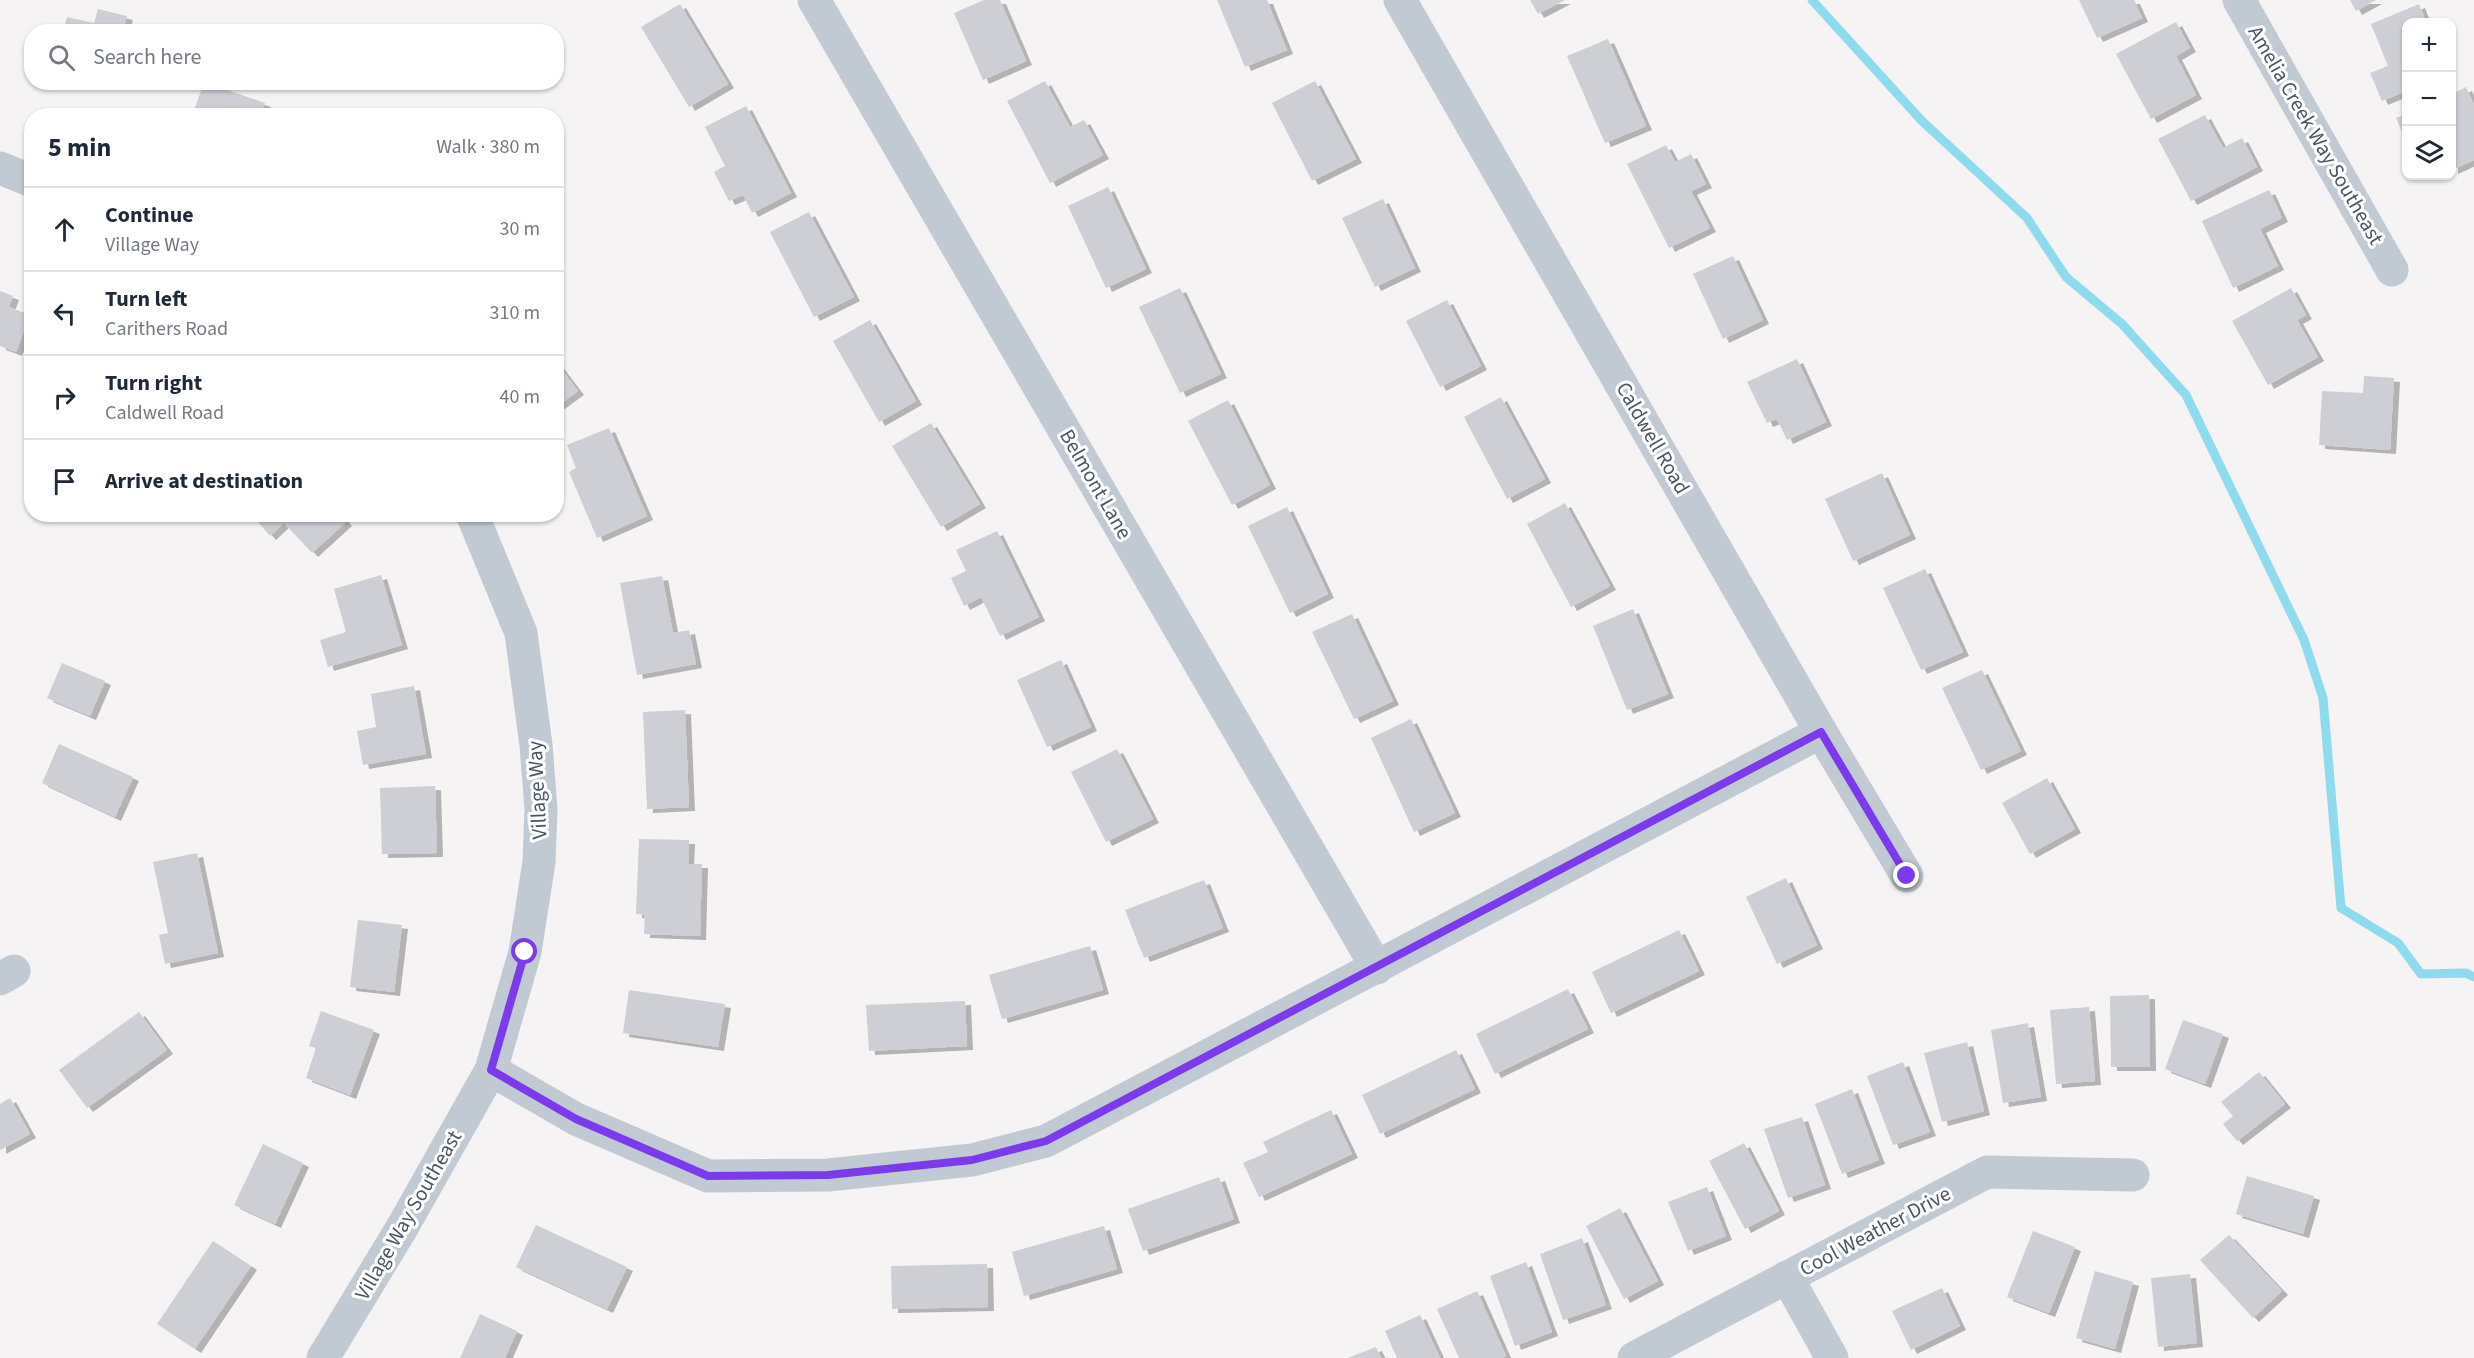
<!DOCTYPE html>
<html lang="en">
<head>
<meta charset="utf-8">
<style>
	:root { --surface:#fff; --page:#f6f6f7; --text:#1f2937; --muted:#747a83; --line:#e0e1e3 }
	body { margin:0; font-family:"Source Sans 3",sans-serif; background:var(--page); color:var(--text) }
	.controls { position:absolute; right:18px; top:18px; display:grid; overflow:hidden; border-radius:12px; box-shadow:0 2px 4px #0004 }
	.controls button { width:54px; height:54px; display:grid; place-items:center; padding:0; border:0; border-bottom:2px solid var(--line); background:var(--surface); color:var(--text); font:30px sans-serif }
	.stop { position:absolute; width:18px; height:18px; margin:-14px; border:4px solid #7c3aed; border-radius:50%; background:#fff }
	.stop.end { background:#7c3aed; border-color:#fff; box-shadow:0 2px 6px #0008 }
	.list { margin:0; padding:0; list-style:none }
	h2 { display:flex; justify-content:space-between; align-items:center; height:78px; margin:0; padding:0 24px; font-size:26px }
	h2 small { font-size:20px; font-weight:400; color:var(--muted) }
	.list li { display:grid; grid-template-columns:39px 1fr auto; gap:18px; align-items:center; box-sizing:border-box; height:84px; padding:0 24px; border-top:2px solid var(--line) }
	.list b { display:block; font-size:22px; white-space:nowrap }
	.list p { margin:0; font-size:20px; white-space:nowrap; color:var(--muted) }
	.list em { font-size:20px; font-style:normal; color:var(--muted) }
	.icon { flex:none; width:33px; height:33px; fill:none; stroke:currentColor; stroke-width:2; stroke-linecap:round; stroke-linejoin:round }
	.map { position:relative; flex:none; width:2474px; height:1358px; overflow:hidden }
	.search { position:absolute; background:var(--surface); box-shadow:0 2px 4px #0004; left:24px; top:24px; width:540px; height:66px; display:flex; align-items:center; gap:15px; box-sizing:border-box; padding:0 21px; border-radius:24px; color:var(--muted); font-size:22px }
	.panel { position:absolute; background:var(--surface); box-shadow:0 2px 4px #0004; left:24px; top:108px; width:540px; height:414px; border-radius:24px }
	.map>svg:first-child { display:block }
	.lines { fill:none; stroke-linecap:round; stroke-linejoin:round }
	.stream { stroke:#90daee; stroke-width:9 }
	.building { fill:#cdcfd5; filter:url(#shadow) }
	.minor { stroke:#c1cad2; stroke-width:33 }
	.route { stroke:#7c3aed; stroke-width:8 }
	.labels { text-anchor:middle; dominant-baseline:central; stroke-width:6; stroke-linejoin:round; paint-order:stroke }
	.street-label { font-size:21px; fill:#4a5661; stroke:#fff }
</style>
</head>
<body>
<div class="map">
<svg width="2474" height="1358" viewBox="0 0 2474 1358">
	<defs>
		<filter id="shadow"><feDropShadow dx="6" dy="4" stdDeviation="0" flood-color="#0004"/></filter>
	</defs>
	<rect width="100%" height="100%" fill="#f5f3f3"/>
	<g class="lines">
		<path class="stream" d="M 1812,0 L 1922,121 L 2027,218 L 2066,277 L 2122,324 L 2186,395 L 2304,640 L 2323,698 L 2341,908 L 2398,943 L 2421,974 L 2466,973 L 2474,977"/>
	</g>
	<g class="building">
		<path d="M 984,0 L 1000,0 L 1026,61 L 983,80 L 954,13 Z"/>
		<path d="M 1217,0 L 1267,0 L 1287,50 L 1245,67 Z"/>
		<path d="M 1530,0 L 1565,0 L 1538,14 Z"/>
		<path d="M 2079,0 L 2134,0 L 2142,18 L 2097,38 Z"/>
		<path d="M 2350,0 L 2376,0 L 2356,11 Z"/>
		<path d="M 680,4 L 728,84 L 689,107 L 641,27 Z"/>
		<path d="M 2419,4 L 2426,22 L 2406,22 L 2406,91 L 2382,101 L 2370,73 L 2388,66 L 2371,24 Z"/>
		<path d="M 98,9 L 127,16 L 122,32 L 63,32 L 67,17 L 94,23 Z"/>
		<path d="M 2176,22 L 2190,48 L 2176,56 L 2196,95 L 2151,119 L 2116,54 Z"/>
		<path d="M 1608,39 L 1646,126 L 1605,143 L 1567,56 Z"/>
		<path d="M 1045,81 L 1070,127 L 1084,120 L 1103,155 L 1050,183 L 1007,101 Z"/>
		<path d="M 1315,81 L 1356,159 L 1312,181 L 1272,103 Z"/>
		<path d="M 204,82 L 265,103 L 260,116 L 192,116 Z"/>
		<path d="M 2466,87 L 2474,105 L 2474,160 L 2452,170 L 2452,94 Z"/>
		<path d="M 746,106 L 791,193 L 752,213 L 743,195 L 729,201 L 714,172 L 725,166 L 705,127 Z"/>
		<path d="M 2406,114 L 2406,141 L 2396,118 Z"/>
		<path d="M 2205,115 L 2223,148 L 2242,138 L 2257,167 L 2191,201 L 2158,139 Z"/>
		<path d="M 1666,145 L 1675,162 L 1691,154 L 1706,184 L 1691,191 L 1710,228 L 1669,248 L 1627,164 Z"/>
		<path d="M 1108,187 L 1146,269 L 1106,288 L 1068,206 Z"/>
		<path d="M 2269,190 L 2282,218 L 2260,229 L 2278,266 L 2233,288 L 2202,221 Z"/>
		<path d="M 1383,199 L 1415,268 L 1375,287 L 1342,218 Z"/>
		<path d="M 809,212 L 854,297 L 814,317 L 770,232 Z"/>
		<path d="M 1733,256 L 1763,320 L 1723,339 L 1693,274 Z"/>
		<path d="M 1180,288 L 1221,374 L 1180,393 L 1139,307 Z"/>
		<path d="M 2291,288 L 2306,315 L 2297,320 L 2318,357 L 2268,385 L 2232,321 Z"/>
		<path d="M 0,291 L 13,296 L 9,307 L 30,315 L 16,352 L 0,346 Z"/>
		<path d="M 1447,300 L 1481,366 L 1440,387 L 1406,321 Z"/>
		<path d="M 870,320 L 916,401 L 879,422 L 833,341 Z"/>
		<path d="M 1797,359 L 1826,422 L 1787,440 L 1777,419 L 1767,423 L 1747,382 Z"/>
		<path d="M 556,362 L 578,391 L 556,407 Z"/>
		<path d="M 2364,376 L 2394,378 L 2390,450 L 2319,445 L 2322,391 L 2363,393 Z"/>
		<path d="M 1501,397 L 1545,479 L 1507,499 L 1464,417 Z"/>
		<path d="M 1228,400 L 1270,485 L 1232,505 L 1188,421 Z"/>
		<path d="M 931,423 L 980,504 L 941,527 L 892,446 Z"/>
		<path d="M 609,428 L 647,516 L 597,538 L 569,472 L 576,468 L 567,445 Z"/>
		<path d="M 1882,473 L 1910,535 L 1853,561 L 1825,499 Z"/>
		<path d="M 1565,503 L 1610,586 L 1571,607 L 1527,524 Z"/>
		<path d="M 1287,507 L 1328,594 L 1290,613 L 1248,526 Z"/>
		<path d="M 251,514 L 339,514 L 346,522 L 312,553 L 284,523 L 270,536 Z"/>
		<path d="M 997,531 L 1039,617 L 1000,636 L 981,597 L 964,606 L 951,578 L 966,571 L 956,550 Z"/>
		<path d="M 1925,569 L 1963,652 L 1921,670 L 1883,588 Z"/>
		<path d="M 381,575 L 402,645 L 328,667 L 320,640 L 346,632 L 334,589 Z"/>
		<path d="M 662,576 L 673,633 L 689,630 L 696,664 L 637,675 L 620,583 Z"/>
		<path d="M 1633,609 L 1668,694 L 1627,710 L 1593,626 Z"/>
		<path d="M 1352,614 L 1393,701 L 1354,719 L 1312,632 Z"/>
		<path d="M 1061,660 L 1091,727 L 1047,747 L 1017,680 Z"/>
		<path d="M 62,663 L 105,681 L 90,716 L 47,698 Z"/>
		<path d="M 1982,670 L 2021,751 L 1981,770 L 1942,688 Z"/>
		<path d="M 414,686 L 426,754 L 363,765 L 357,731 L 376,727 L 371,694 Z"/>
		<path d="M 685,710 L 689,807 L 647,809 L 643,712 Z"/>
		<path d="M 1411,719 L 1455,813 L 1414,832 L 1371,738 Z"/>
		<path d="M 59,744 L 133,777 L 115,817 L 42,783 Z"/>
		<path d="M 1117,749 L 1153,819 L 1106,842 L 1071,772 Z"/>
		<path d="M 2047,778 L 2075,829 L 2030,854 L 2002,803 Z"/>
		<path d="M 435,786 L 437,853 L 382,854 L 380,788 Z"/>
		<path d="M 639,839 L 689,840 L 688,864 L 702,864 L 700,936 L 644,934 L 645,915 L 636,914 Z"/>
		<path d="M 197,853 L 218,953 L 165,964 L 159,935 L 168,933 L 153,862 Z"/>
		<path d="M 1786,878 L 1817,945 L 1777,964 L 1746,897 Z"/>
		<path d="M 1204,880 L 1223,928 L 1144,958 L 1125,910 Z"/>
		<path d="M 358,920 L 402,925 L 394,992 L 350,987 Z"/>
		<path d="M 1679,930 L 1699,971 L 1611,1013 L 1592,972 Z"/>
		<path d="M 1090,946 L 1103,990 L 1002,1019 L 989,975 Z"/>
		<path d="M 1568,989 L 1588,1029 L 1495,1074 L 1476,1034 Z"/>
		<path d="M 629,990 L 725,1004 L 718,1047 L 623,1033 Z"/>
		<path d="M 2149,995 L 2150,1067 L 2111,1067 L 2110,996 Z"/>
		<path d="M 965,1001 L 967,1046 L 869,1051 L 866,1005 Z"/>
		<path d="M 2089,1007 L 2095,1081 L 2056,1084 L 2050,1010 Z"/>
		<path d="M 321,1011 L 374,1030 L 350,1095 L 306,1078 L 316,1048 L 309,1046 Z"/>
		<path d="M 139,1012 L 167,1050 L 87,1108 L 59,1070 Z"/>
		<path d="M 2183,1020 L 2223,1034 L 2205,1084 L 2165,1069 Z"/>
		<path d="M 2028,1023 L 2041,1097 L 2003,1103 L 1991,1030 Z"/>
		<path d="M 1967,1042 L 1984,1111 L 1942,1122 L 1924,1053 Z"/>
		<path d="M 1456,1050 L 1475,1089 L 1380,1134 L 1362,1095 Z"/>
		<path d="M 1903,1062 L 1930,1132 L 1893,1145 L 1867,1076 Z"/>
		<path d="M 2259,1072 L 2285,1104 L 2237,1141 L 2223,1124 L 2233,1116 L 2221,1102 Z"/>
		<path d="M 1852,1089 L 1879,1160 L 1842,1174 L 1815,1104 Z"/>
		<path d="M 10,1098 L 30,1134 L 0,1150 L 0,1104 Z"/>
		<path d="M 1331,1110 L 1352,1154 L 1259,1197 L 1243,1163 L 1268,1152 L 1263,1142 Z"/>
		<path d="M 1802,1117 L 1825,1185 L 1788,1198 L 1764,1129 Z"/>
		<path d="M 1744,1143 L 1779,1211 L 1745,1229 L 1709,1161 Z"/>
		<path d="M 263,1144 L 303,1163 L 275,1224 L 234,1205 Z"/>
		<path d="M 2247,1176 L 2314,1196 L 2303,1234 L 2236,1214 Z"/>
		<path d="M 1219,1177 L 1234,1219 L 1143,1251 L 1128,1209 Z"/>
		<path d="M 1707,1187 L 1726,1236 L 1688,1251 L 1668,1202 Z"/>
		<path d="M 1620,1208 L 1658,1281 L 1624,1299 L 1586,1226 Z"/>
		<path d="M 536,1225 L 627,1267 L 607,1309 L 516,1267 Z"/>
		<path d="M 1104,1226 L 1117,1269 L 1024,1296 L 1012,1252 Z"/>
		<path d="M 2033,1231 L 2075,1247 L 2049,1313 L 2007,1297 Z"/>
		<path d="M 2229,1235 L 2282,1291 L 2253,1318 L 2200,1260 Z"/>
		<path d="M 1582,1238 L 1606,1305 L 1563,1320 L 1540,1254 Z"/>
		<path d="M 213,1241 L 251,1266 L 195,1349 L 157,1324 Z"/>
		<path d="M 1526,1262 L 1552,1332 L 1515,1346 L 1490,1276 Z"/>
		<path d="M 987,1264 L 988,1307 L 892,1309 L 891,1266 Z"/>
		<path d="M 2095,1271 L 2133,1282 L 2115,1349 L 2076,1338 Z"/>
		<path d="M 2190,1274 L 2197,1343 L 2158,1347 L 2151,1278 Z"/>
		<path d="M 1942,1288 L 1960,1326 L 1911,1350 L 1892,1311 Z"/>
		<path d="M 1477,1291 L 1506,1356 L 1502,1358 L 1459,1358 L 1437,1309 Z"/>
		<path d="M 480,1314 L 517,1331 L 505,1358 L 460,1358 Z"/>
		<path d="M 1420,1315 L 1440,1358 L 1397,1358 L 1385,1331 Z"/>
		<path d="M 1376,1347 L 1381,1358 L 1348,1358 Z"/>
	</g>
	<g class="lines">
		<g class="minor">
			<path d="M 814,0 L 1377,968"/>
			<path d="M 1400,0 L 1821,732 L 1907,876"/>
			<path d="M 2239,0 L 2392,270"/>
			<path d="M 0,168 L 32,181"/>
			<path d="M 0,979 L 14,971"/>
			<path d="M 491,1070 L 576,1119 L 708,1176 L 828,1175 L 972,1160 L 1046,1141 L 1821,732"/>
			<path d="M 1787,1277 L 1832,1358"/>
			<path d="M 323,1358 L 403,1226 L 491,1070 L 525,952 L 539,862 L 541,809 L 536,745 L 521,633 L 472,514"/>
			<path d="M 1634,1358 L 1987,1172 L 2133,1175"/>
		</g>
	</g>
	<g class="lines">
		<path class="route" d="M 525,952 L 491,1070 L 576,1119 L 708,1176 L 828,1175 L 972,1160 L 1046,1141 L 1821,732 L 1907,876"/>
	</g>
	<g class="labels">
		<g class="street-label">
			<text transform="translate(2316 135) rotate(60)">Amelia Creek Way Southeast</text>
			<text transform="translate(1653 438) rotate(60)">Caldwell Road</text>
			<text transform="translate(1096 484) rotate(60)">Belmont Lane</text>
			<text transform="translate(537 790) rotate(-93)">Village Way</text>
			<text transform="translate(408 1215) rotate(-60)">Village Way Southeast</text>
			<text transform="translate(1875 1231) rotate(-28)">Cool Weather Drive</text>
		</g>
	</g>
</svg>
<div class="controls">
<button>+</button>
<button>−</button>
<button><svg class="icon" aria-label="layers" viewBox="0 0 24 24"><path d="M12 4l9 5-9 5-9-5zM3 14l9 5 9-5"/></svg></button>
</div>
<div class="stop" style="left:525px;top:952px"></div>
<div class="stop end" style="left:1907px;top:876px"></div>
<div class="search"><svg class="icon" aria-label="search" viewBox="0 0 24 24"><circle cx="10" cy="10" r="6"/><path d="M15 15l6 6"/></svg>Search here</div>
<section class="panel">
<h2>5 min<small>Walk · 380 m</small></h2>
<ul class="list">
<li><svg class="icon" aria-label="ahead" viewBox="0 0 24 24"><path d="M12 20V5M6 11l6-6 6 6"/></svg><div><b>Continue</b><p>Village Way</p></div><em>30 m</em></li>
<li><svg class="icon" aria-label="left" viewBox="0 0 24 24"><path d="M17 20v-9H6M10 6l-5 5 5 5"/></svg><div><b>Turn left</b><p>Carithers Road</p></div><em>310 m</em></li>
<li><svg class="icon" aria-label="right" viewBox="0 0 24 24"><path d="M7 20v-9h11M14 6l5 5-5 5"/></svg><div><b>Turn right</b><p>Caldwell Road</p></div><em>40 m</em></li>
<li><svg class="icon" aria-label="arrive" viewBox="0 0 24 24"><path d="M6 21V4h12l-3 4 3 4H6"/></svg><div><b>Arrive at destination</b></div></li>
</ul>
</section>
</div>
</body>
</html>
